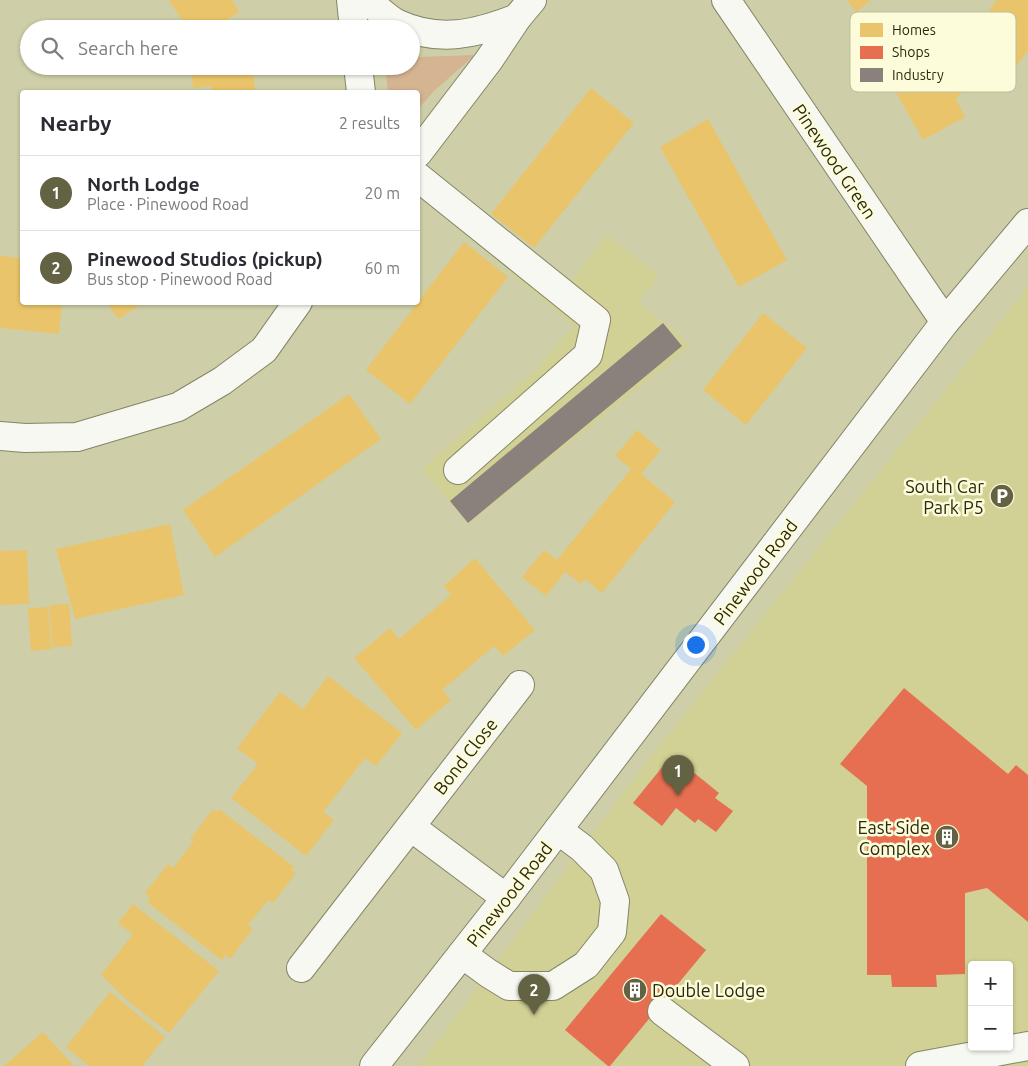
<!DOCTYPE html>
<html lang="en">
<head>
<meta charset="utf-8">
<style>
	:root { --surface:#fff; --page:#f7f7f7; --text:#2b2b33; --muted:#7c7c81; --line:#e1e1e2; --accent:#636344 }
	body { margin:0; font-family:Ubuntu,sans-serif; background:var(--page); color:var(--text) }
	.controls { position:absolute; right:15px; bottom:15px; display:grid; overflow:hidden; border-radius:5px; box-shadow:0 1px 4px #0004 }
	.controls button { width:45px; height:45px; display:grid; place-items:center; padding:0; border:0; border-bottom:1px solid var(--line); background:var(--surface); color:var(--text); font:25px sans-serif }
	.you { position:absolute; left:695px; top:644px; width:18px; height:18px; margin:-12px; border:4px solid #fff; border-radius:50%; background:#1a73e8; box-shadow:0 0 0 8px #1a73e833 }
	.badge { display:grid; place-items:center; width:32px; height:32px; border-radius:50%; background:var(--accent); color:#fff; font-size:16px; font-weight:700 }
	.pin { position:absolute; translate:-50% -41px; filter:drop-shadow(0 1px 2px #0008) }
	.pin::after { content:''; position:absolute; top:26px; width:18px; height:15px; background:inherit; clip-path:polygon(0 0,100% 0,50% 100%) }
	.list { margin:0; padding:0; list-style:none }
	h2 { display:flex; justify-content:space-between; align-items:center; height:65px; margin:0; padding:0 20px; font-size:21px }
	h2 small { font-size:16px; font-weight:400; color:var(--muted) }
	.list li { display:grid; grid-template-columns:32px 1fr auto; gap:15px; align-items:center; box-sizing:border-box; height:75px; padding:0 20px; border-top:1px solid var(--line) }
	.list b { display:block; font-size:19px; white-space:nowrap }
	.list p { margin:0; font-size:16px; white-space:nowrap; color:var(--muted) }
	.list em { font-size:16px; font-style:normal; color:var(--muted) }
	.icon { flex:none; width:28px; height:28px; fill:none; stroke:currentColor; stroke-width:2; stroke-linecap:round; stroke-linejoin:round }
	.map { position:relative; flex:none; width:1028px; height:1066px; overflow:hidden }
	.search { position:absolute; background:var(--surface); box-shadow:0 1px 4px #0004; left:20px; top:20px; width:400px; height:55px; display:flex; align-items:center; gap:12px; box-sizing:border-box; padding:0 18px; border-radius:28px; color:var(--muted); font-size:19px }
	.panel { position:absolute; background:var(--surface); box-shadow:0 1px 4px #0004; left:20px; top:90px; width:400px; height:215px; border-radius:5px }
	.map>svg:first-child { display:block }
	.built { fill:#d1d195; fill-rule:evenodd }
	.green { fill:#d5b492 }
	.homes { fill:#e9c46a }
	.shops { fill:#e76f51 }
	.industry { fill:#8a817c }
	.lines { fill:none; stroke-linecap:round; stroke-linejoin:round }
	.minor-casing { stroke:#848566; stroke-width:30 }
	.minor { stroke:#f8f8f2; stroke-width:28 }
	.labels { text-anchor:middle; dominant-baseline:central; stroke-width:5; stroke-linejoin:round; paint-order:stroke }
	.street-label { font-size:18px; fill:#2a290e; stroke:#fcfcda }
	.poi-label { font-size:18px; fill:#2a290e; stroke:#fcfcda; text-anchor:end }
	.key { fill:#fcfcda; stroke:#bdbd9d; stroke-width:1 }
	.key-label { font-size:14px; fill:#2a290e }
</style>
</head>
<body>
<div class="map">
<svg width="1028" height="1066" viewBox="0 0 1028 1066">
	<rect width="100%" height="100%" fill="#cecfa8"/>
	<g class="built">
		<path d="M 465,200 L 568,285 L 607,235 L 659,275 L 638,303 L 679,335 L 689,347 L 468,524 L 422,469 L 533,372 L 574,326 L 453,224 Z"/>
		<path d="M 1028,287 L 1028,1066 L 419,1066 L 651,756 ZM 972,965 L 1009,965 L 1009,1047 L 972,1047 Z"/>
	</g>
	<path class="green" d="M 411,55 L 418,57 L 475,55 L 434,91 L 418,109 L 418,92 L 388,92 L 385,66 L 411,66 Z"/>
	<g class="homes">
		<path d="M 169,0 L 232,0 L 239,12 L 213,29 L 188,29 Z"/>
		<path d="M 847,0 L 871,0 L 856,12 Z"/>
		<path d="M 997,0 L 1028,0 L 1028,51 L 1012,71 L 968,38 Z"/>
		<path d="M 934,30 L 981,63 L 956,100 L 965,117 L 923,140 L 885,73 L 917,55 Z"/>
		<path d="M 191,66 L 253,66 L 255,92 L 212,92 L 211,86 L 193,88 Z"/>
		<path d="M 591,88 L 634,123 L 534,248 L 491,214 Z"/>
		<path d="M 708,119 L 787,260 L 739,287 L 660,147 Z"/>
		<path d="M 464,242 L 508,277 L 410,404 L 366,370 Z"/>
		<path d="M 0,256 L 22,258 L 22,302 L 62,302 L 59,334 L 0,328 Z"/>
		<path d="M 107,302 L 144,302 L 118,319 Z"/>
		<path d="M 763,313 L 807,348 L 746,425 L 703,390 Z"/>
		<path d="M 349,394 L 381,439 L 215,557 L 183,510 Z"/>
		<path d="M 637,430 L 661,450 L 641,474 L 675,502 L 602,593 L 585,579 L 581,584 L 565,572 L 546,596 L 522,577 L 544,550 L 557,560 L 631,469 L 615,456 Z"/>
		<path d="M 170,524 L 184,595 L 75,619 L 56,549 Z"/>
		<path d="M 27,550 L 29,604 L 0,605 L 0,551 Z"/>
		<path d="M 475,558 L 535,630 L 503,656 L 494,646 L 442,690 L 451,700 L 416,730 L 354,658 L 390,628 L 399,639 L 451,595 L 444,586 Z"/>
		<path d="M 69,604 L 72,646 L 53,647 L 49,605 Z"/>
		<path d="M 48,607 L 52,649 L 31,651 L 28,608 Z"/>
		<path d="M 328,676 L 402,733 L 376,766 L 365,758 L 323,812 L 334,820 L 306,856 L 231,798 L 258,764 L 237,748 L 280,692 L 303,709 Z"/>
		<path d="M 213,809 L 217,812 L 219,809 L 294,867 L 291,870 L 296,873 L 273,903 L 268,900 L 248,925 L 253,929 L 230,959 L 225,955 L 222,960 L 147,902 L 150,898 L 145,893 L 168,864 L 173,868 L 194,841 L 190,839 Z"/>
		<path d="M 133,904 L 219,971 L 169,1033 L 128,1001 L 101,975 L 133,934 L 118,923 Z"/>
		<path d="M 110,992 L 165,1037 L 142,1066 L 89,1066 L 66,1047 Z"/>
		<path d="M 43,1032 L 74,1066 L 4,1066 Z"/>
	</g>
	<g class="shops">
		<path d="M 904,688 L 1008,774 L 1016,765 L 1028,775 L 1028,922 L 987,888 L 965,893 L 965,974 L 936,975 L 937,987 L 892,987 L 891,975 L 867,975 L 867,786 L 840,764 Z"/>
		<path d="M 672,755 L 719,793 L 715,798 L 733,811 L 716,832 L 698,819 L 695,823 L 676,808 L 662,826 L 633,803 Z"/>
		<path d="M 661,914 L 706,950 L 610,1066 L 608,1066 L 565,1030 Z"/>
	</g>
	<path class="industry" d="M 663,323 L 682,346 L 468,523 L 450,501 Z"/>
	<g class="lines">
		<g class="minor-casing">
			<g id="minor">
				<path d="M 351,0 L 354,29"/>
				<path d="M 367,0 C 376,7 387,19 398,24 C 439,43 476,34 517,18"/>
				<path d="M 726,0 L 945,322"/>
				<path d="M 358,66 L 361,92"/>
				<path d="M 418,153 L 489,60 L 517,18 L 532,0"/>
				<path d="M 418,177 L 596,320 L 588,355 L 458,470"/>
				<path d="M 0,436 L 25,438 L 77,437 L 178,407 L 222,381 L 264,350 L 298,302"/>
				<path d="M 411,827 L 506,898"/>
				<path d="M 462,954 L 488,973 L 509,986 L 553,986 L 586,965 L 612,932 L 615,901 L 604,870 L 582,848 L 558,830"/>
				<path d="M 301,968 L 520,685"/>
				<path d="M 662,1011 L 735,1066"/>
				<path d="M 374,1066 L 506,898 L 945,322 L 1028,223"/>
				<path d="M 920,1066 L 1028,1046"/>
			</g>
		</g>
		<use href="#minor" class="minor"/>
	</g>
	<defs>
		<g id="parking-disc" transform="scale(1.25)"><circle r="9.5" fill="#636344" stroke="#fcfcda"/><path d="M-3.5-5.5H1a3.5 3.5 0 0 1 0 7H-1V5.5H-3.5ZM-1-3.4V-.6H.8a1.4 1.4 0 0 0 0-2.8Z" fill="#fff"/></g>
		<g id="building-disc" transform="scale(1.25)"><circle r="9.5" fill="#636344" stroke="#fcfcda"/><path d="M-4-6H4V6H1V3H-1V6H-4ZM-2.5-4.3h1.7v1.8h-1.7ZM.8-4.3h1.7v1.8H.8ZM-2.5-1h1.7V.8h-1.7ZM.8-1h1.7V.8H.8Z" fill="#fff"/></g>
	</defs>
	<g fill-rule="evenodd">
		<use href="#parking-disc" x="1002" y="496"/>
		<use href="#building-disc" x="947" y="837"/>
		<use href="#building-disc" x="635" y="990"/>
	</g>
	<g class="labels">
		<g class="street-label">
			<text transform="translate(835 161) rotate(56)">Pinewood Green</text>
			<text transform="translate(755 572) rotate(-53)">Pinewood Road</text>
			<text transform="translate(465 756) rotate(-52)">Bond Close</text>
			<text transform="translate(509 894) rotate(-52)">Pinewood Road</text>
		</g>
		<g class="poi-label">
			<text x="984" y="486">South Car<tspan x="984" dy="21">Park P5</tspan></text>
			<text x="930" y="827">East Side<tspan x="930" dy="21">Complex</tspan></text>
			<text x="652" y="990" text-anchor="start">Double Lodge</text>
		</g>
	</g>
	<rect x="850" y="12" width="166" height="80" rx="8" class="key"/>
	<rect x="860" y="23" width="23" height="14" fill="#e9c46a"/>
	<rect x="860" y="46" width="23" height="13" fill="#e76f51"/>
	<rect x="860" y="68" width="23" height="14" fill="#8a817c"/>
	<g class="key-label">
		<text x="892" y="35">Homes</text>
		<text x="892" y="57">Shops</text>
		<text x="892" y="80">Industry</text>
	</g>
</svg>
<div class="controls">
<button>+</button>
<button>−</button>
</div>
<div class="you"></div>
<div class="pin badge" style="left:678px;top:796px">1</div>
<div class="pin badge" style="left:534px;top:1015px">2</div>
<div class="search"><svg class="icon" aria-label="search" viewBox="0 0 24 24"><circle cx="10" cy="10" r="6"/><path d="M15 15l6 6"/></svg>Search here</div>
<section class="panel">
<h2>Nearby<small>2 results</small></h2>
<ul class="list">
<li><span class="badge">1</span><div><b>North Lodge</b><p>Place · Pinewood Road</p></div><em>20 m</em></li>
<li><span class="badge">2</span><div><b>Pinewood Studios (pickup)</b><p>Bus stop · Pinewood Road</p></div><em>60 m</em></li>
</ul>
</section>
</div>
</body>
</html>
